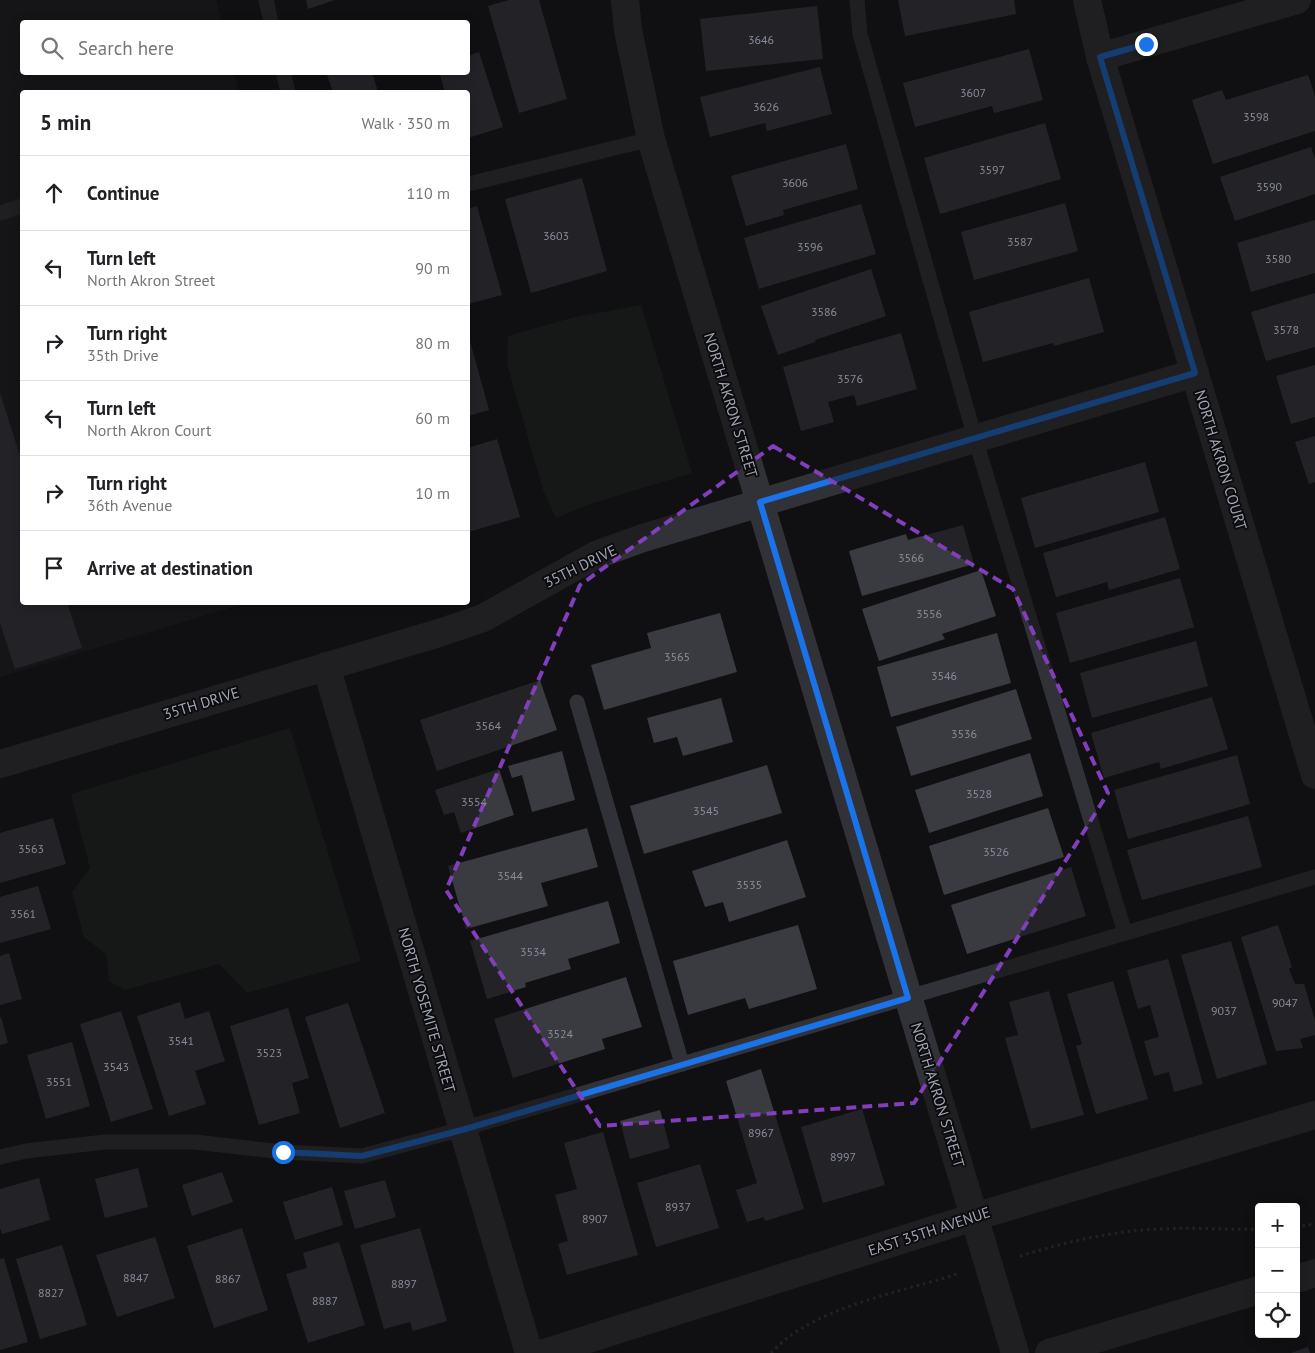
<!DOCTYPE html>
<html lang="en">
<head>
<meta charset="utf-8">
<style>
	:root { --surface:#fff; --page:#f2f2f2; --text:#202124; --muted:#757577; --line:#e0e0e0 }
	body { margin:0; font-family:"PT Sans",sans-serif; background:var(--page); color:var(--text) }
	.controls { position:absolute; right:15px; bottom:15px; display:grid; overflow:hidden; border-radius:5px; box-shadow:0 2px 12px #0003 }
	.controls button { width:45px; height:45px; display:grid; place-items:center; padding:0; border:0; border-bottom:1px solid var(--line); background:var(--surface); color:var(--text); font:25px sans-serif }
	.stop { position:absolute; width:15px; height:15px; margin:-11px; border:4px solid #1a73e8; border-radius:50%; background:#fff }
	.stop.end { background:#1a73e8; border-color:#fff; box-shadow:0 1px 5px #0008 }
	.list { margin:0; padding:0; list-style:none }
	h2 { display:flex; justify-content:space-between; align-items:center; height:65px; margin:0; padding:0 20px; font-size:21px }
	h2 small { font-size:16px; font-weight:400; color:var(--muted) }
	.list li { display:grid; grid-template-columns:32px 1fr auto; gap:15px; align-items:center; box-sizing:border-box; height:75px; padding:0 20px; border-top:1px solid var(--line) }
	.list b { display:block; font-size:19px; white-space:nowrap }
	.list p { margin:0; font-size:16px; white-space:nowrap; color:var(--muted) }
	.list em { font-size:16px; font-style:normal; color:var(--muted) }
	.icon { flex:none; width:28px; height:28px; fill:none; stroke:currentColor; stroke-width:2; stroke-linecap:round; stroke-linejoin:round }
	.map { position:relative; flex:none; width:1315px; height:1353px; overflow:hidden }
	.search { position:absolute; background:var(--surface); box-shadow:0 2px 12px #0003; left:20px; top:20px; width:450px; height:55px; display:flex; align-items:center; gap:12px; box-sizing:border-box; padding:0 18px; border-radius:5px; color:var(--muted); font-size:19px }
	.panel { position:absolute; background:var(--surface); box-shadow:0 2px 12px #0003; left:20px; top:90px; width:450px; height:515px; border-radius:5px }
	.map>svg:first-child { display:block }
	.built { fill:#1c1c1f }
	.green { fill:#1b221c }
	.building { fill:#3a3b40 }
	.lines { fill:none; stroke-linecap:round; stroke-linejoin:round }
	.path { stroke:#37393e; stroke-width:3; stroke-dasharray:2.5 4; stroke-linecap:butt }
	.service { stroke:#313237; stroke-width:15 }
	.minor { stroke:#313237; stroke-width:28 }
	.tertiary { stroke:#313237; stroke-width:28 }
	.route { stroke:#1a73e8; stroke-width:6 }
	.marked { fill:none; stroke:#813ebd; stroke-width:4; stroke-dasharray:10 6; stroke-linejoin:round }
	.labels { text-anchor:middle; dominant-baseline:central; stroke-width:4; stroke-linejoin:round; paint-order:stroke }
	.number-label { font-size:12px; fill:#878b97 }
	.street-label { font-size:15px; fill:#a1a6b4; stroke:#0c0b0d }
</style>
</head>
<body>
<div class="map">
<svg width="1315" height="1353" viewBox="0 0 1315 1353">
	<rect width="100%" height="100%" fill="#101012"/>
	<path class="built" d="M 0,0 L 216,0 L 222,22 L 22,22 L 22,72 L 234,73 L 239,92 L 22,92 L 22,602 L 246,603 L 0,677 Z"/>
	<g class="green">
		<path d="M 641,305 L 692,473 L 590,504 L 556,518 L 543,490 L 507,364 L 508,336 L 575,317 Z"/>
		<path d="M 290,728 L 361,961 L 247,993 L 219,964 L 125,990 L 109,981 L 106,954 L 84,937 L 72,892 L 90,868 L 71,794 Z"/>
	</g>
	<g class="building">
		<path d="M 306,0 L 335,0 L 308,9 Z"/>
		<path d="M 509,0 L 539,0 L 567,99 L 519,113 L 488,6 Z"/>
		<path d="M 898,0 L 1014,0 L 1016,14 L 905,36 Z"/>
		<path d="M 817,6 L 823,59 L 706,71 L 700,19 Z"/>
		<path d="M 1029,49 L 1043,100 L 994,113 L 992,106 L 915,127 L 903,83 Z"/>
		<path d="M 479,52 L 503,127 L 468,138 L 468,92 L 445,92 L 439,72 L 468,72 L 468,56 Z"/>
		<path d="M 820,67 L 832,114 L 767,131 L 765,123 L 710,137 L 700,97 Z"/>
		<path d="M 326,72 L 372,72 L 378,92 L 333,92 Z"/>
		<path d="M 1308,75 L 1315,96 L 1315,131 L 1213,164 L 1192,100 L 1222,90 L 1226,100 Z"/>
		<path d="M 1045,123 L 1061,179 L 940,214 L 924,158 Z"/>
		<path d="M 846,144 L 858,189 L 783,210 L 784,215 L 746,226 L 731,176 Z"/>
		<path d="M 1311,147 L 1315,159 L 1315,194 L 1235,221 L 1220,177 Z"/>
		<path d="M 582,178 L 607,271 L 531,293 L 505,199 Z"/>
		<path d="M 1065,203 L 1078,251 L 974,280 L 961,232 Z"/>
		<path d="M 861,204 L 876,254 L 759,289 L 744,238 Z"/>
		<path d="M 477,206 L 502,295 L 468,304 L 468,209 Z"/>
		<path d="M 1315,220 L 1315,273 L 1251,292 L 1237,243 Z"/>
		<path d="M 871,269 L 886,316 L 815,340 L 815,342 L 778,355 L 761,306 Z"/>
		<path d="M 1089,278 L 1104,332 L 1054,346 L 1053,343 L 983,362 L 969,312 Z"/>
		<path d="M 1315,293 L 1315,347 L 1266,361 L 1251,312 Z"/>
		<path d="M 901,333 L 917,389 L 857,406 L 854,395 L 828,402 L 834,422 L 801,431 L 783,367 Z"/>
		<path d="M 468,334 L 489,410 L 468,416 Z"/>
		<path d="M 1315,365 L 1315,417 L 1291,424 L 1276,376 Z"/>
		<path d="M 0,393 L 22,462 L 22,602 L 67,602 L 82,648 L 15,669 L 0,623 Z"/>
		<path d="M 1315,436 L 1315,482 L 1309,484 L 1295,442 Z"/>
		<path d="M 497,439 L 520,517 L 468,532 L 468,448 Z"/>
		<path d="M 1145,462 L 1159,512 L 1035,548 L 1021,498 Z"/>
		<path d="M 1165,517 L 1180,569 L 1109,590 L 1107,582 L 1056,597 L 1043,553 Z"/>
		<path d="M 963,525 L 974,564 L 862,596 L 849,551 L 906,534 L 908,540 Z"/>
		<path d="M 981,570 L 996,616 L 942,634 L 945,639 L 879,661 L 862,609 Z"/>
		<path d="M 1180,578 L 1194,627 L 1070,663 L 1056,613 Z"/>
		<path d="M 720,613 L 737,672 L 604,710 L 591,665 L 651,648 L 647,633 Z"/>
		<path d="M 997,633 L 1011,683 L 891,717 L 877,667 Z"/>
		<path d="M 1196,641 L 1208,686 L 1092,718 L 1080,673 Z"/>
		<path d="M 540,680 L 557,730 L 437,771 L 420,720 Z"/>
		<path d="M 1016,689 L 1032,739 L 911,776 L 896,727 Z"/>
		<path d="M 1212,697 L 1228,749 L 1161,769 L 1159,762 L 1104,778 L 1091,733 Z"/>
		<path d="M 721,698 L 733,742 L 683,756 L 677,737 L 654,743 L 647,718 Z"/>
		<path d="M 562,751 L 575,800 L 532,812 L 522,775 L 512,778 L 508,766 Z"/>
		<path d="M 1030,753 L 1043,796 L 929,833 L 915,790 Z"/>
		<path d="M 1237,755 L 1250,804 L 1128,839 L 1114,790 Z"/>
		<path d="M 767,765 L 782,813 L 644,854 L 630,806 Z"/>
		<path d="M 499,769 L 514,815 L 461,833 L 454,812 L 444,815 L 435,790 Z"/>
		<path d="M 1048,808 L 1064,857 L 944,895 L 929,846 Z"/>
		<path d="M 1248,816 L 1262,867 L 1142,900 L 1127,850 Z"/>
		<path d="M 53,818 L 66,864 L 0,883 L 0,833 Z"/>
		<path d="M 587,828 L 598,867 L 541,883 L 548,906 L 466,929 L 448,866 Z"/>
		<path d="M 787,840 L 806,897 L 729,922 L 723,902 L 705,907 L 692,871 Z"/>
		<path d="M 1071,867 L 1086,916 L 967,954 L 951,905 Z"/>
		<path d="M 38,886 L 51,929 L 0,943 L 0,897 Z"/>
		<path d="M 608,901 L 620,943 L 568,959 L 571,969 L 525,983 L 526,987 L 487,999 L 470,941 Z"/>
		<path d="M 798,925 L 817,989 L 749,1009 L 745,998 L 688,1015 L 673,961 Z"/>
		<path d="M 1278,925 L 1292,967 L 1289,969 L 1295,984 L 1304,984 L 1315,1020 L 1315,1035 L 1300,1039 L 1303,1048 L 1276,1051 L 1241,937 Z"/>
		<path d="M 1231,941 L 1267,1064 L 1217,1079 L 1181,955 Z"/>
		<path d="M 9,953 L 22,999 L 0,1005 L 0,956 Z"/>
		<path d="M 1168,959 L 1203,1084 L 1174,1092 L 1169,1072 L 1154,1076 L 1144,1041 L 1159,1037 L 1150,1005 L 1138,1009 L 1127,970 Z"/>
		<path d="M 626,977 L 642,1027 L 602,1039 L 605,1049 L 513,1078 L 494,1019 Z"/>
		<path d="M 1113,981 L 1148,1099 L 1096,1114 L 1076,1046 L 1082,1044 L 1067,994 Z"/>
		<path d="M 1049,991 L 1084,1115 L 1031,1129 L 1005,1038 L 1018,1035 L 1009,1002 Z"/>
		<path d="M 180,1002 L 185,1019 L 209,1011 L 225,1061 L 195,1071 L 206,1104 L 169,1116 L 137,1016 Z"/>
		<path d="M 348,1003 L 385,1113 L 340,1128 L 305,1017 Z"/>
		<path d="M 288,1008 L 309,1078 L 292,1083 L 300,1113 L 259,1125 L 230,1026 Z"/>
		<path d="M 121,1011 L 153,1109 L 111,1122 L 80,1024 Z"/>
		<path d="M 1,1017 L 8,1043 L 0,1045 L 0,1018 Z"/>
		<path d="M 72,1042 L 90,1106 L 46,1119 L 27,1055 Z"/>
		<path d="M 761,1069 L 804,1209 L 765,1221 L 764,1217 L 747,1222 L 736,1190 L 757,1183 L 726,1081 Z"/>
		<path d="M 862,1109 L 885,1185 L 823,1203 L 801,1127 Z"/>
		<path d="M 660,1110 L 670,1148 L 630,1159 L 620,1121 Z"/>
		<path d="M 603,1132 L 638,1255 L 567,1275 L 558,1244 L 568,1241 L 555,1195 L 577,1189 L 564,1143 Z"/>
		<path d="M 700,1164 L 719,1228 L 656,1247 L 637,1183 Z"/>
		<path d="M 138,1168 L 148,1207 L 105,1218 L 95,1179 Z"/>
		<path d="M 222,1172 L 233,1202 L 192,1216 L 182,1185 Z"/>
		<path d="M 39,1178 L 50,1220 L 2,1234 L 0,1228 L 0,1189 Z"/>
		<path d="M 385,1180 L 396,1217 L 355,1229 L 344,1191 Z"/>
		<path d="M 332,1187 L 343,1225 L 295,1240 L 283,1202 Z"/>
		<path d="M 242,1228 L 268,1310 L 214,1328 L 187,1246 Z"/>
		<path d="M 420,1228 L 447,1321 L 413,1331 L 410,1322 L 384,1329 L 360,1245 Z"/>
		<path d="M 155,1237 L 175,1298 L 117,1317 L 96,1255 Z"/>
		<path d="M 339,1242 L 365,1325 L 308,1343 L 286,1274 L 307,1268 L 303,1253 Z"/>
		<path d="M 62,1245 L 87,1325 L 40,1339 L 16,1259 Z"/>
		<path d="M 4,1258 L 28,1342 L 0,1350 L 0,1259 Z"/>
		<path d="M 1308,1347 L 1310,1353 L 1291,1353 Z"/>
	</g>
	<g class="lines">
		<g class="path">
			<path d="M 1296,1227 L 1315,1224"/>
			<path d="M 1020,1256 C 1066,1242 1111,1231 1159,1229 C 1192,1227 1226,1230 1259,1229"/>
			<path d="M 771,1353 C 777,1347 784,1340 791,1335 C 840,1302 901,1292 957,1274"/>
		</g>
		<g class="service">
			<path d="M 266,0 L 271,22"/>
			<path d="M 857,0 L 860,34 L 975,438 L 1125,933"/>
			<path d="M 283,72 L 288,92"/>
			<path d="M 468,184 L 651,139"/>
			<path d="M 0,213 L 22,206"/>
			<path d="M 577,702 L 682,1064"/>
			<path d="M 0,1157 L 26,1151 L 105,1142 L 195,1142 L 283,1152 L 362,1156 L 462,1129 L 1315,877"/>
		</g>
		<g class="minor">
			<path d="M 625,0 L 628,30 L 651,139 L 1015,1353"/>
			<path d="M 1087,0 L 1100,57 L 1315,775"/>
			<path d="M 1100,57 L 1297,0"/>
			<path d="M 326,666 L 529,1353"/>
			<path d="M 0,764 L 439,633 L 483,618 L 596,555 L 643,538 L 1195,373"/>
		</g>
		<g class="tertiary">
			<path d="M 1296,1279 L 1315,1273"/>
			<path d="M 544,1353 L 974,1217 L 1315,1115"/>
			<path d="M 1049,1353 L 1259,1290"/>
		</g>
	</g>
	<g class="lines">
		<path class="route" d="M 283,1152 L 362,1156 L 462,1130 L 908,998 L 760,502 L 1195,373 L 1100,57 L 1146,44"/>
	</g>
	<path d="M0 0H1315V1353H0ZM 773,446 L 1013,589 L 1108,793 L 914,1103 L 600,1126 L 446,890 L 580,585 Z" fill="#101012" fill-opacity=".55" fill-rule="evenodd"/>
	<path class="marked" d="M 773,446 L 1013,589 L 1108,793 L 914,1103 L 600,1126 L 446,890 L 580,585 Z"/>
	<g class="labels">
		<g class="number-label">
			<text x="761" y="39">3646</text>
			<text x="973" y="92">3607</text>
			<text x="766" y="106">3626</text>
			<text x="1256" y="116">3598</text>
			<text x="992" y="169">3597</text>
			<text x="795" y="182">3606</text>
			<text x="1269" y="186">3590</text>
			<text x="556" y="235">3603</text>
			<text x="1020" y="241">3587</text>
			<text x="810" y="246">3596</text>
			<text x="1278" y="258">3580</text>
			<text x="824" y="311">3586</text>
			<text x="1286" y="329">3578</text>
			<text x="850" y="378">3576</text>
			<text x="911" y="557">3566</text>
			<text x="929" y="613">3556</text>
			<text x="677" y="656">3565</text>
			<text x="944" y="675">3546</text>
			<text x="488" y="725">3564</text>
			<text x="964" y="733">3536</text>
			<text x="979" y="793">3528</text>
			<text x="474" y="801">3554</text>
			<text x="706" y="810">3545</text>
			<text x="31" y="848">3563</text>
			<text x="996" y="851">3526</text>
			<text x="510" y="875">3544</text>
			<text x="749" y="884">3535</text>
			<text x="23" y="913">3561</text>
			<text x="533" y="951">3534</text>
			<text x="1285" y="1002">9047</text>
			<text x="1224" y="1010">9037</text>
			<text x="560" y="1033">3524</text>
			<text x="181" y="1040">3541</text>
			<text x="269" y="1052">3523</text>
			<text x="116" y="1066">3543</text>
			<text x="59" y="1081">3551</text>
			<text x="761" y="1132">8967</text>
			<text x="843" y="1156">8997</text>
			<text x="678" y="1206">8937</text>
			<text x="595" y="1218">8907</text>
			<text x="136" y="1277">8847</text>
			<text x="228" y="1278">8867</text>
			<text x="404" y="1283">8897</text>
			<text x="51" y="1292">8827</text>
			<text x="325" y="1300">8887</text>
		</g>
		<g class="street-label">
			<text transform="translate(731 405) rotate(73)">NORTH AKRON STREET</text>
			<text transform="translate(1221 460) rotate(73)">NORTH AKRON COURT</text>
			<text transform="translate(580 566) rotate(-26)">35TH DRIVE</text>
			<text transform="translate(201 703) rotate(-17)">35TH DRIVE</text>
			<text transform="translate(427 1010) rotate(74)">NORTH YOSEMITE STREET</text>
			<text transform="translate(938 1095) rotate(73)">NORTH AKRON STREET</text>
			<text transform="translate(929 1231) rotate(-18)">EAST 35TH AVENUE</text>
		</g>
	</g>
</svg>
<div class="controls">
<button>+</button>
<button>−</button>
<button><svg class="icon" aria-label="locate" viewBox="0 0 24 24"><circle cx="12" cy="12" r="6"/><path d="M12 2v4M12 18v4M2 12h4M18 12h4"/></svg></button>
</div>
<div class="stop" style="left:283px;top:1152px"></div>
<div class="stop end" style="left:1146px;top:44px"></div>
<div class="search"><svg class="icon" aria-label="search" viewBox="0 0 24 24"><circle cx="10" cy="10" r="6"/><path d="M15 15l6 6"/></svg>Search here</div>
<section class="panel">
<h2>5 min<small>Walk · 350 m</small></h2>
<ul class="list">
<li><svg class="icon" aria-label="ahead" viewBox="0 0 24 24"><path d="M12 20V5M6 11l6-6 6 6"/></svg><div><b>Continue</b></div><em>110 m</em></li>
<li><svg class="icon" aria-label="left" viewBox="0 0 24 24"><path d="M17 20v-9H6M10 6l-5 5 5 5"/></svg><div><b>Turn left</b><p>North Akron Street</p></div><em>90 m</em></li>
<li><svg class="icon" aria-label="right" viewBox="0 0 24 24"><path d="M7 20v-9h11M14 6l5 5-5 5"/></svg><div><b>Turn right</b><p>35th Drive</p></div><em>80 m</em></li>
<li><svg class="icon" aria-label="left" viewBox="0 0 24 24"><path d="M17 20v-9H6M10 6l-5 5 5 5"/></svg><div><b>Turn left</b><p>North Akron Court</p></div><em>60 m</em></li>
<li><svg class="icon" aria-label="right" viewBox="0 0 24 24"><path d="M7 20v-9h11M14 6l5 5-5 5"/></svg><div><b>Turn right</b><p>36th Avenue</p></div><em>10 m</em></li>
<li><svg class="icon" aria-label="arrive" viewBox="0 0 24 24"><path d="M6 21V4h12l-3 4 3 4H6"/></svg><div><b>Arrive at destination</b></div></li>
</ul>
</section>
</div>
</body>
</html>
